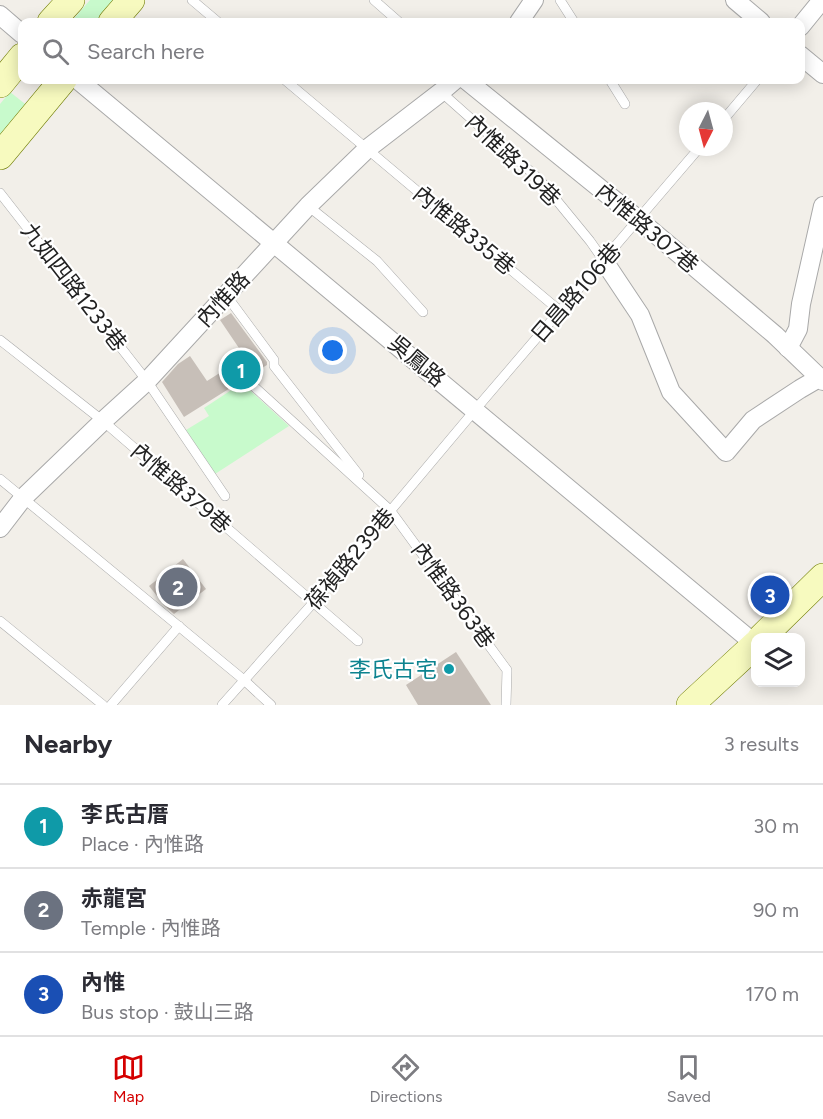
<!DOCTYPE html>
<html lang="en">
<head>
<meta charset="utf-8">
<style>
	:root { --surface:#fff; --page:#f7f7f7; --text:#2b2b33; --muted:#7c7c81; --line:#e1e1e2; --accent:#d40000 }
	body { margin:0; font-family:Figtree,"Noto Sans TC",sans-serif; background:var(--page); color:var(--text) }
	.controls { position:absolute; right:18px; bottom:18px; display:grid; overflow:hidden; border-radius:12px; box-shadow:0 3px 15px #0003 }
	.controls button { width:54px; height:54px; display:grid; place-items:center; padding:0; border:0; border-bottom:2px solid var(--line); background:var(--surface); color:var(--text); font:30px sans-serif }
	.compass { position:absolute; left:679px; top:102px; width:54px; height:54px; border-radius:50%; background:var(--surface); box-shadow:0 3px 15px #0003; rotate:186deg }
	.you { position:absolute; left:333px; top:351px; width:21px; height:21px; margin:-15px; border:4px solid #fff; border-radius:50%; background:#1a73e8; box-shadow:0 0 0 9px #1a73e833 }
	.badge { display:grid; place-items:center; width:39px; height:39px; border-radius:50%; background:var(--accent); color:#fff; font-size:20px; font-weight:700 }
	.pin { position:absolute; translate:-50% -50%; border:3px solid #fff; box-shadow:0 2px 6px #0006 }
	.list { margin:0; padding:0; list-style:none }
	h2 { display:flex; justify-content:space-between; align-items:center; height:78px; margin:0; padding:0 24px; font-size:26px }
	h2 small { font-size:20px; font-weight:400; color:var(--muted) }
	.list li { display:grid; grid-template-columns:39px 1fr auto; gap:18px; align-items:center; box-sizing:border-box; height:84px; padding:0 24px; border-top:2px solid var(--line) }
	.list b { display:block; font-size:22px; white-space:nowrap }
	.list p { margin:0; font-size:20px; white-space:nowrap; color:var(--muted) }
	.list em { font-size:20px; font-style:normal; color:var(--muted) }
	.icon { flex:none; width:33px; height:33px; fill:none; stroke:currentColor; stroke-width:2; stroke-linecap:round; stroke-linejoin:round }
	.map { position:relative; flex:none; width:823px; height:705px; overflow:hidden }
	.search { position:absolute; background:var(--surface); box-shadow:0 3px 15px #0003; left:18px; right:18px; top:18px; height:66px; display:flex; align-items:center; gap:15px; box-sizing:border-box; padding:0 21px; border-radius:12px; color:var(--muted); font-size:22px }
	.sheet { height:330px; background:var(--surface) }
	nav { display:flex; justify-content:space-around; align-items:center; box-sizing:border-box; height:84px; border-top:2px solid var(--line); background:var(--surface); font-size:16px; color:var(--muted) }
	nav a { display:grid; justify-items:center; gap:3px }
	nav .on { color:var(--accent) }
	.map>svg:first-child { display:block }
	.park { fill:#c8facc }
	.building { fill:#c7bfb8 }
	.lines { fill:none; stroke-linecap:round; stroke-linejoin:round }
	.lane-casing { stroke:#a9a9a9; stroke-width:10 }
	.street-casing { stroke:#a9a9a9; stroke-width:20 }
	.secondary-casing { stroke:#707d05; stroke-width:28 }
	.lane { stroke:#fff; stroke-width:9 }
	.street { stroke:#fff; stroke-width:18 }
	.secondary { stroke:#f7fabf; stroke-width:27 }
	.culture-dot { fill:#0f9aa8; stroke:#fff; stroke-width:2 }
	.labels { text-anchor:middle; dominant-baseline:central; stroke-width:4.5; stroke-linejoin:round; paint-order:stroke }
	.street-label { font-size:22px; fill:#222; stroke:#fff }
	.culture-label { font-size:22px; fill:#0d838f; stroke:#fff; text-anchor:end }
</style>
</head>
<body>
<div class="map">
<svg width="823" height="705" viewBox="0 0 823 705">
	<rect width="100%" height="100%" fill="#f2efe9"/>
	<g class="park">
		<path d="M 90,0 L 123,0 L 105,22 L 71,22 Z"/>
		<path d="M 10,92 L 29,107 L 0,142 L 0,104 Z"/>
		<path d="M 242,383 L 289,426 L 215,474 L 186,430 L 209,416 L 204,408 Z"/>
	</g>
	<g class="building">
		<path d="M 231,313 L 267,362 L 267,365 L 250,375 L 246,376 L 243,380 L 184,417 L 162,382 L 178,364 L 190,356 L 207,381 L 245,357 L 220,320 Z"/>
		<path d="M 183,559 L 206,589 L 174,614 L 165,606 L 149,586 Z"/>
		<path d="M 456,652 L 491,705 L 418,705 L 406,685 Z"/>
	</g>
	<g class="lines">
		<g class="lane-casing">
			<g id="lane">
				<path d="M 192,0 L 218,22"/>
				<path d="M 374,0 L 399,22"/>
				<path d="M 560,0 L 574,22"/>
				<path d="M 285,80 L 560,311"/>
				<path d="M 610,80 L 625,104"/>
				<path d="M 441,92 L 540,180 L 590,241 L 604,261"/>
				<path d="M 724,119 L 757,80"/>
				<path d="M 0,193 L 147,381 L 225,496"/>
				<path d="M 308,206 L 377,261 L 423,312"/>
				<path d="M 226,295 L 274,360 L 274,366 L 359,475"/>
				<path d="M 0,340 L 103,421 L 358,641"/>
				<path d="M 249,382 L 390,510 L 507,670 L 506,705"/>
				<path d="M 0,479 L 244,680 L 271,705"/>
				<path d="M 0,621 L 103,705"/>
				<path d="M 111,705 L 179,626"/>
				<path d="M 222,705 L 313,603 L 475,410 L 700,147"/>
			</g>
		</g>
		<g class="street-casing">
			<g id="street">
				<path d="M 735,0 L 761,22"/>
				<path d="M 0,15 L 22,34"/>
				<path d="M 519,22 L 534,0"/>
				<path d="M 800,27 L 822,0"/>
				<path d="M 800,55 L 823,74"/>
				<path d="M 78,80 L 755,644"/>
				<path d="M 466,80 L 639,220 L 775,335 L 823,381"/>
				<path d="M 604,261 L 640,315 L 671,392 L 726,452 L 753,420 L 800,389 L 819,378"/>
				<path d="M 788,348 L 798,329 L 801,304 L 823,206"/>
				<path d="M 0,528 L 23,498 L 103,421 L 147,381 L 308,206 L 367,149 L 441,92 L 455,80"/>
			</g>
		</g>
		<g class="secondary-casing">
			<g id="secondary">
				<path d="M 51,22 L 71,0"/>
				<path d="M 112,22 L 131,0"/>
				<path d="M 0,84 L 22,57"/>
				<path d="M 0,156 L 63,80"/>
				<path d="M 761,638 L 823,577"/>
				<path d="M 690,705 L 756,644"/>
			</g>
		</g>
		<use href="#lane" class="lane"/>
		<use href="#street" class="street"/>
		<use href="#secondary" class="secondary"/>
	</g>
	<circle class="culture-dot" cx="449" cy="669" r="6"/>
	<g class="labels">
		<g class="street-label">
			<text transform="translate(513 160) rotate(44)">內惟路319巷</text>
			<text transform="translate(647 228) rotate(40)">內惟路307巷</text>
			<text transform="translate(464 230) rotate(40)">內惟路335巷</text>
			<text transform="translate(74 287) rotate(52)">九如四路1233巷</text>
			<text transform="translate(576 293) rotate(-49)">日昌路106巷</text>
			<text transform="translate(223 299) rotate(-47)">內惟路</text>
			<text transform="translate(417 361) rotate(40)">吳鳳路</text>
			<text transform="translate(181 488) rotate(41)">內惟路379巷</text>
			<text transform="translate(350 559) rotate(-50)">葆禎路239巷</text>
			<text transform="translate(453 595) rotate(54)">內惟路363巷</text>
		</g>
		<g class="culture-label">
			<text x="437" y="669">李氏古宅</text>
		</g>
	</g>
</svg>
<div class="controls">
<button><svg class="icon" aria-label="layers" viewBox="0 0 24 24"><path d="M12 4l9 5-9 5-9-5zM3 14l9 5 9-5"/></svg></button>
</div>
<svg class="compass" viewBox="-18 -18 36 36"><path d="M0-13l5 13h-10z" fill="#e53935"/><path d="M0 13l5-13h-10z" fill="#7c7c81"/></svg>
<div class="you"></div>
<div class="pin badge" style="left:241px;top:370px;background:#0f9aa8">1</div>
<div class="pin badge" style="left:178px;top:587px;background:#6b7280">2</div>
<div class="pin badge" style="left:770px;top:595px;background:#1a4fb4">3</div>
<div class="search"><svg class="icon" aria-label="search" viewBox="0 0 24 24"><circle cx="10" cy="10" r="6"/><path d="M15 15l6 6"/></svg>Search here</div>
</div>
<section class="sheet">
<h2>Nearby<small>3 results</small></h2>
<ul class="list">
<li><span class="badge" style="background:#0f9aa8">1</span><div><b>李氏古厝</b><p>Place · 內惟路</p></div><em>30 m</em></li>
<li><span class="badge" style="background:#6b7280">2</span><div><b>赤龍宮</b><p>Temple · 內惟路</p></div><em>90 m</em></li>
<li><span class="badge" style="background:#1a4fb4">3</span><div><b>內惟</b><p>Bus stop · 鼓山三路</p></div><em>170 m</em></li>
</ul>
</section>
<nav>
<a class="on"><svg class="icon" aria-label="map" viewBox="0 0 24 24"><path d="M3 6l6-2 6 2 6-2v14l-6 2-6-2-6 2zM9 4v14M15 6v14"/></svg>Map</a>
<a><svg class="icon" aria-label="directions" viewBox="0 0 24 24"><path d="M12 3l9 9-9 9-9-9zM9 14v-3h6M13 9l2 2-2 2"/></svg>Directions</a>
<a><svg class="icon" aria-label="saved" viewBox="0 0 24 24"><path d="M7 4h10v16l-5-4-5 4z"/></svg>Saved</a>
</nav>
</body>
</html>
